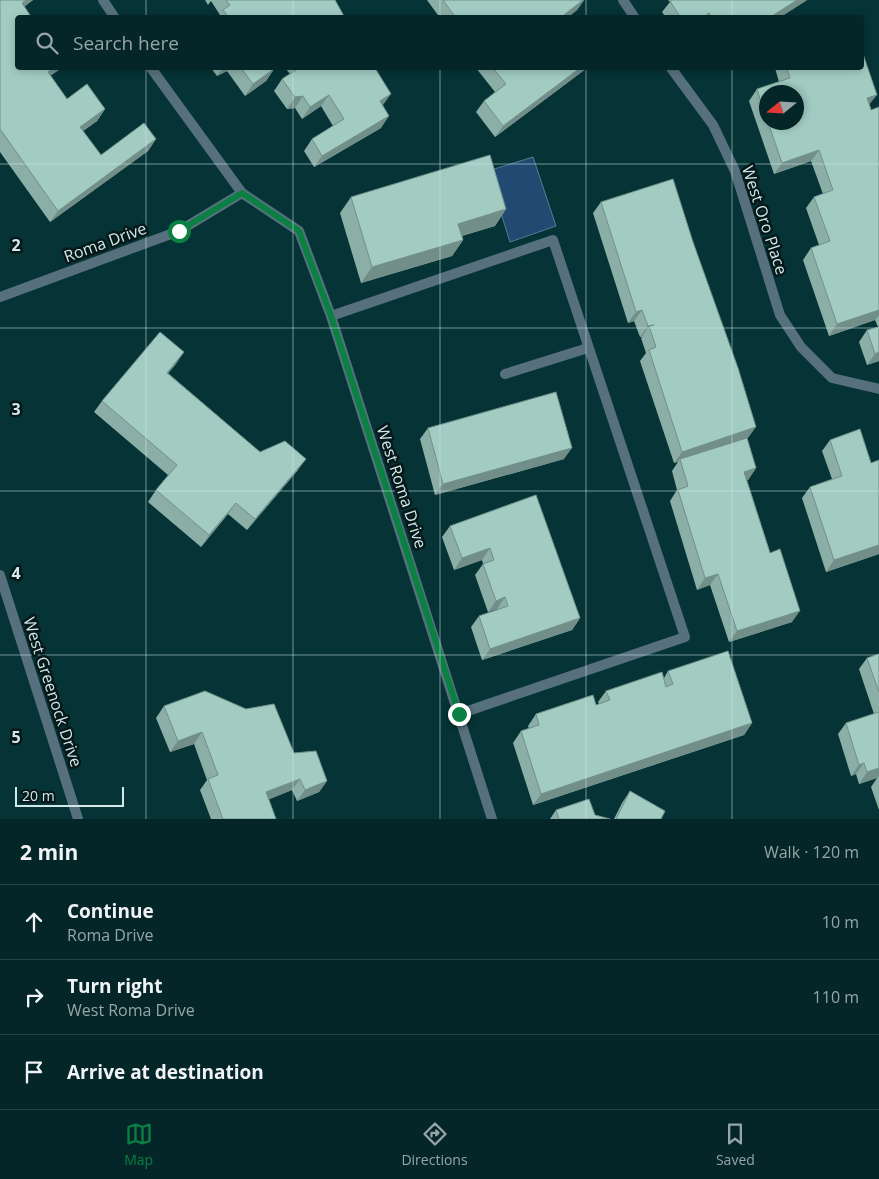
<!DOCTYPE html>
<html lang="en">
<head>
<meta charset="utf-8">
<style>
	:root { --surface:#042628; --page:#123234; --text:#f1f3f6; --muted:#97a5a8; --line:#254345; --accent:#0b8043 }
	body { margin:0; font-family:"Open Sans",sans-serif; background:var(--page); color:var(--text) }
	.compass { position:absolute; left:759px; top:85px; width:45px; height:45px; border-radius:50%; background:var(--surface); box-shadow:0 2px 8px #0003; rotate:252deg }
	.scale { position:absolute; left:15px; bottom:12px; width:109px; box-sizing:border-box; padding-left:5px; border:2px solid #d2e8e9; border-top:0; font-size:14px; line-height:18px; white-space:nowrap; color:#d2e8e9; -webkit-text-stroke:4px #061819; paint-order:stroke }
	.stop { position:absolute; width:15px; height:15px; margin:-11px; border:4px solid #0b8043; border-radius:50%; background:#fff }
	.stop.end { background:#0b8043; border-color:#fff; box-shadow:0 1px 5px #0008 }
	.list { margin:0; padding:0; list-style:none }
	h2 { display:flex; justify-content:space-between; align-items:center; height:65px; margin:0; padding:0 20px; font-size:21px }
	h2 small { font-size:16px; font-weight:400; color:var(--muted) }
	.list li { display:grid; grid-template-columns:32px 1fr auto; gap:15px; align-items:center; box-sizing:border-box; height:75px; padding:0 20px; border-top:1px solid var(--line) }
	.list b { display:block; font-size:19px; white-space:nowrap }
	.list p { margin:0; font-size:16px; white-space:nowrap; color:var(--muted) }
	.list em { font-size:16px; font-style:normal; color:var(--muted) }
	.icon { flex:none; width:28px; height:28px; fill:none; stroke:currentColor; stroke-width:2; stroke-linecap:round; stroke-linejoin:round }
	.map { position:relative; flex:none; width:879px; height:819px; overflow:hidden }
	.search { position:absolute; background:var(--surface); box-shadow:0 2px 8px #0003; left:15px; right:15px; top:15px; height:55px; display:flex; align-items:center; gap:12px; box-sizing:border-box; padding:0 18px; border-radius:5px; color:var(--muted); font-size:19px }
	.sheet { height:290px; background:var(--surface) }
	nav { display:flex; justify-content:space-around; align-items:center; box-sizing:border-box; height:70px; border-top:1px solid var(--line); background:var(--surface); font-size:14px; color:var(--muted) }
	nav a { display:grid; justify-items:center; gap:2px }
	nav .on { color:var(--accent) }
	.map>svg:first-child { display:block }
	.water { fill:#214971; stroke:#567995 }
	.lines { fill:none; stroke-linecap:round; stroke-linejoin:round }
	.minor { stroke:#56717d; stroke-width:10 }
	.wall { fill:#8bafa7; fill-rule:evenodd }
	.shaded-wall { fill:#718f88 }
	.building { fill:#a2ccc2; stroke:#718f88 }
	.route { stroke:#0b8043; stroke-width:6 }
	.grid { fill:none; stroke:#d2e8e9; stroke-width:1; stroke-opacity:0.55 }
	.labels { text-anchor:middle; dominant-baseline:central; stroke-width:5; stroke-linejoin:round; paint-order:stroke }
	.street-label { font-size:16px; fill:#d2e8e9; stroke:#061819 }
	.grid-label { font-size:16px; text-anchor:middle; font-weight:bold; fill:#d2e8e9; stroke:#061819; stroke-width:5; stroke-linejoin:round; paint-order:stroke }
</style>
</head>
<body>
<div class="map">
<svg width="879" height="819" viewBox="0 0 879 819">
	<rect width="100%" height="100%" fill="#053336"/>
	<path class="water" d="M 533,157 L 556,226 L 510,242 L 488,171 Z"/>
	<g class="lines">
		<g class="minor">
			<path d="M 103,0 L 115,18"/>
			<path d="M 623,0 L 635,18"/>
			<path d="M 151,68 L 242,193 L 299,231 L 331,316 L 492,819"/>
			<path d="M 671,68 L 713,125 L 735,171 L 780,315 L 801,347 L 832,378 L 879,389"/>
			<path d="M 0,297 L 179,231 L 242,193"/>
			<path d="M 331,316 L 553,240 L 685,637 L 459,714"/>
			<path d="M 505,374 L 588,348"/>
			<path d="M 0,575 L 78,819"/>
		</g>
	</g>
	<g class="wall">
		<path d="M 0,0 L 33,0 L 24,7 L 51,76 L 67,99 L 105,109 L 97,121 L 83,131 L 101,155 L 156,139 L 148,151 L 50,222 L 0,152 Z"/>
		<path d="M 205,0 L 335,0 L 345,18 L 218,18 L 220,15 L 211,1 L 208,5 Z"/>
		<path d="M 427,0 L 584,0 L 577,10 L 567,18 L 440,18 Z"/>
		<path d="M 668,0 L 807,0 L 779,18 L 666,18 L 662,12 L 670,2 Z"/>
		<path d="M 211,68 L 273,68 L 274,69 L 266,81 L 245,96 L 227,71 L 217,76 Z"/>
		<path d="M 285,68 L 373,68 L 383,106 L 381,128 L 314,167 L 304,151 L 312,139 L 333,126 L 321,106 L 302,119 L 295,108 L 287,109 L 274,91 L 282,79 L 290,74 Z"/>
		<path d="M 476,68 L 587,68 L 495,137 L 476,112 L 484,101 L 495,92 Z"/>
		<path d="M 775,68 L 862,68 L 871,110 L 879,107 L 879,361 L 867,365 L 859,342 L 867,330 L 878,327 L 875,320 L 829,336 L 803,260 L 811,248 L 819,245 L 806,208 L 814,197 L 823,194 L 811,161 L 774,174 L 749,101 L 757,89 L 779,82 ZM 766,92 L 796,122 L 766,122 Z"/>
		<path d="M 351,197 L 506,209 L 495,226 L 462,236 L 463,240 L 452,256 L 361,283 L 340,213 Z"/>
		<path d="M 601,202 L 748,438 L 747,438 L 756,468 L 748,480 L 747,480 L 792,622 L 729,642 L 710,585 L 697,590 L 670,501 L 677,490 L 672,471 L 678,462 L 674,463 L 640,361 L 646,353 L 641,338 L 642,337 L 640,337 L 634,321 L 628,323 L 593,213 Z"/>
		<path d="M 176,364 L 168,373 L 260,452 L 298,470 L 247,530 L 228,514 L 201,547 L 148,502 L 156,490 L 168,475 L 94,412 L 102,401 Z"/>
		<path d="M 428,428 L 564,459 L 435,495 L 420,439 Z"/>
		<path d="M 830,440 L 879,554 L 826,572 L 802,498 L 810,487 L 832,479 L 822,451 Z"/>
		<path d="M 536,495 L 580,618 L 572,630 L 482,660 L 471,627 L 479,616 L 497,610 L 497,609 L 488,612 L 475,575 L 483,564 L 482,560 L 454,570 L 442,537 L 450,526 Z"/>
		<path d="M 879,654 L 879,810 L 871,787 L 877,778 L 859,784 L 856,774 L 851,776 L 838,734 L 846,723 L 874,714 L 859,669 L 867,658 Z"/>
		<path d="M 668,671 L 752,723 L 744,735 L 533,805 L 513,743 L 521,731 L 529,729 L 528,726 L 536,714 L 596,705 L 599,704 L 598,702 L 606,691 L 664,678 Z"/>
		<path d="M 164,706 L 294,753 L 327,781 L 319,792 L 297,801 L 292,790 L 269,799 L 276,819 L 211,819 L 200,790 L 207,780 L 194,744 L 170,752 L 156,718 Z"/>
		<path d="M 630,791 L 661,819 L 614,819 L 622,803 Z"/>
		<path d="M 556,810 L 595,815 L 610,819 L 550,819 Z"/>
	</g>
	<g class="shaded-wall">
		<path d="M 26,0 L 33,0 L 14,14 L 22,3 Z"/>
		<path d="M 583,0 L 584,0 L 577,10 L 567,18 L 560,18 Z"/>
		<path d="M 797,0 L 807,0 L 779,18 L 769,18 Z"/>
		<path d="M 54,68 L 62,68 L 40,83 L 48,72 Z"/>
		<path d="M 223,68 L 230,68 L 227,71 L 217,76 Z"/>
		<path d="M 580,68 L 587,68 L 495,137 L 503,126 Z"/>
		<path d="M 274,69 L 266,81 L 245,96 L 253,84 Z"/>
		<path d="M 391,94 L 383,105 L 380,101 Z"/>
		<path d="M 329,95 L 321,106 L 302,119 L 310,107 Z"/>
		<path d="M 877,95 L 868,106 L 867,98 Z"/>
		<path d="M 303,96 L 295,108 L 287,109 L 295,97 Z"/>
		<path d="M 105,109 L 97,121 L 72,139 L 80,127 Z"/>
		<path d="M 389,116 L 381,128 L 314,167 L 322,156 Z"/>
		<path d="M 156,139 L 148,151 L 50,222 L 58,211 Z"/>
		<path d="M 819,150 L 811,161 L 774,174 L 782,163 Z"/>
		<path d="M 506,209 L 495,226 L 446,240 L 458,224 Z"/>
		<path d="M 463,240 L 452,256 L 361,283 L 372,267 Z"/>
		<path d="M 642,310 L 634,321 L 628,323 L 636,312 Z"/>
		<path d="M 879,310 L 879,315 L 875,320 L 829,336 L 837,324 Z"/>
		<path d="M 654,325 L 649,326 L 642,337 L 640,337 L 648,326 Z"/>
		<path d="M 184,352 L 176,364 L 159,384 L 167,373 Z"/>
		<path d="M 879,352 L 879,361 L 867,365 L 875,354 Z"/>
		<path d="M 756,427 L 748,438 L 680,461 L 680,459 L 678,462 L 674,463 L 682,452 Z"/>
		<path d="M 572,448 L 564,459 L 435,495 L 443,484 Z"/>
		<path d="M 306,459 L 298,470 L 247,530 L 255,519 Z"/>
		<path d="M 756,468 L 748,480 L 736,483 L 744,472 Z"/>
		<path d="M 236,503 L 228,514 L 201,547 L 209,535 Z"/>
		<path d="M 879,545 L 879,554 L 826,572 L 834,560 Z"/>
		<path d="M 490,548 L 482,560 L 454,570 L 462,558 Z"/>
		<path d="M 718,574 L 710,585 L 697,590 L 705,578 Z"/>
		<path d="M 505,597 L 497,609 L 488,612 L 496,601 Z"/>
		<path d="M 800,611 L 792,622 L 729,642 L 737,631 Z"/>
		<path d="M 580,618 L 572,630 L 482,660 L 490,649 Z"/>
		<path d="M 752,723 L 744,735 L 533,805 L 541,794 Z"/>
		<path d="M 202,732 L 194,744 L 170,752 L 178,741 Z"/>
		<path d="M 864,763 L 856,774 L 851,776 L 859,765 Z"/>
		<path d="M 879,768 L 879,777 L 879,776 L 877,778 L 859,784 L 867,772 Z"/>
		<path d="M 300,779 L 292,790 L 258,804 L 266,792 Z"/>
		<path d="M 327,781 L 319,792 L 297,801 L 305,790 Z"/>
	</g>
	<g class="building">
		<path d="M 0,0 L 26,0 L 22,3 L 32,18 L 18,18 L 18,68 L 54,68 L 48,72 L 67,99 L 87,84 L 105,109 L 80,127 L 101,155 L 144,123 L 156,139 L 58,211 L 0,129 Z"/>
		<path d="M 226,0 L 335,0 L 345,18 L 229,18 L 223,10 L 230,5 Z"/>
		<path d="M 443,0 L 583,0 L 560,18 L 456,18 Z"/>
		<path d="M 672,0 L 797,0 L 769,18 L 712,18 L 709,13 L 702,18 L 681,18 L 670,1 Z"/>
		<path d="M 862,51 L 877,95 L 867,98 L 871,110 L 879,107 L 879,310 L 837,324 L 811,248 L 830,241 L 814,197 L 833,190 L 819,150 L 782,163 L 768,122 L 796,122 L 796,92 L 766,92 L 766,118 L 757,89 L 790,78 L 787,68 L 862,68 Z"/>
		<path d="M 241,68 L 272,68 L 274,69 L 253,84 Z"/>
		<path d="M 299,68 L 375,68 L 391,94 L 380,101 L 389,116 L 322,156 L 312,139 L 344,119 L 329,95 L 310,107 L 303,96 L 295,97 L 282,79 Z"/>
		<path d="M 493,68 L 580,68 L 503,126 L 484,101 L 506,84 Z"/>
		<path d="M 490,155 L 506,209 L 458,224 L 463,240 L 372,267 L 351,197 Z"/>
		<path d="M 673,179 L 693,242 L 738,368 L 756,427 L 682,452 L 649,350 L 656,347 L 649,326 L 654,325 L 648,326 L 642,310 L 636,312 L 601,202 Z"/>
		<path d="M 879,327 L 879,352 L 875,354 L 867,330 Z"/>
		<path d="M 160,332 L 184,352 L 167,373 L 260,452 L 285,441 L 306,459 L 255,519 L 236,503 L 209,535 L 156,490 L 177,465 L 102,401 Z"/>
		<path d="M 556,392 L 572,448 L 443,484 L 428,428 Z"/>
		<path d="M 860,429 L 871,463 L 879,460 L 879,545 L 834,560 L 810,487 L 842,476 L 830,440 Z"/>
		<path d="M 747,438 L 756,468 L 744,472 L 770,553 L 780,549 L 800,611 L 737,631 L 718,574 L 705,578 L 678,490 L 688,486 L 680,459 Z"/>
		<path d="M 536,495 L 580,618 L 490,649 L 479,616 L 508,606 L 505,597 L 496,601 L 483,564 L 494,560 L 490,548 L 462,558 L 450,526 Z"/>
		<path d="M 728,651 L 752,723 L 541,794 L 521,731 L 539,725 L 536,714 L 593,695 L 596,705 L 610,700 L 606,691 L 662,672 L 666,687 L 673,684 L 668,671 Z"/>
		<path d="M 879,654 L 879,692 L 867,658 Z"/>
		<path d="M 205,691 L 246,709 L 274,704 L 294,753 L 316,751 L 327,781 L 305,790 L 300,779 L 266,792 L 276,819 L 223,819 L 208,779 L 218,775 L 202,732 L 178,741 L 164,706 Z"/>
		<path d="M 879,712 L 879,768 L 867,772 L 864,763 L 859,765 L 846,723 Z"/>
		<path d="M 630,791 L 665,811 L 661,819 L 616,819 Z"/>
		<path d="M 589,799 L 595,815 L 610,819 L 559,819 L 556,810 Z"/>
	</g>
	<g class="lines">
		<path class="route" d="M 179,231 L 242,193 L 299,231 L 331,316 L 459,714"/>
	</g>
	<path class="grid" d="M 146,0 L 146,18M 293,0 L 293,18M 440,0 L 440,18M 586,0 L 586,18M 732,0 L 732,18M 146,68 L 146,819M 293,68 L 293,819M 440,68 L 440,819M 586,68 L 586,819M 732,68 L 732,819M 0,164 L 879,164M 0,328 L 879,328M 0,491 L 879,491M 0,655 L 879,655"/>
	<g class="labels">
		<g class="street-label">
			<text transform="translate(765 220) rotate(72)">West Oro Place</text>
			<text transform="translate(105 242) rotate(-20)">Roma Drive</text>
			<text transform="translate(402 487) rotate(72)">West Roma Drive</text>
			<text transform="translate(53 692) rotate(72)">West Greenock Drive</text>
		</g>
	</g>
	<g class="grid-label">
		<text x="16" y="251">2</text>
		<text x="16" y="415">3</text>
		<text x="16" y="579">4</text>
		<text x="16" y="743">5</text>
	</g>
</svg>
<svg class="compass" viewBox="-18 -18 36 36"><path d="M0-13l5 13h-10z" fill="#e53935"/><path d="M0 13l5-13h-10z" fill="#97a5a8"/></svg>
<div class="scale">20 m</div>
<div class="stop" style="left:179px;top:231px"></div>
<div class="stop end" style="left:459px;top:714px"></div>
<div class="search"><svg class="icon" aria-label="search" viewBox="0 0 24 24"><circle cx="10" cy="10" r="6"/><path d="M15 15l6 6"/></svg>Search here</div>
</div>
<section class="sheet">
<h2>2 min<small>Walk · 120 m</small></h2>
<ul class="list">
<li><svg class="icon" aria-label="ahead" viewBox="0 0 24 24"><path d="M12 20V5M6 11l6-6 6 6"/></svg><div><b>Continue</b><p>Roma Drive</p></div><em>10 m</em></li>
<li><svg class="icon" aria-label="right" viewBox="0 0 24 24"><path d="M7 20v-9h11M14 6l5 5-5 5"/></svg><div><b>Turn right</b><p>West Roma Drive</p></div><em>110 m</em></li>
<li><svg class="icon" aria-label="arrive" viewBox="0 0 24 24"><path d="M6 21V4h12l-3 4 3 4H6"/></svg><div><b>Arrive at destination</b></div></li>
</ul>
</section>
<nav>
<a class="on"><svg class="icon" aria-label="map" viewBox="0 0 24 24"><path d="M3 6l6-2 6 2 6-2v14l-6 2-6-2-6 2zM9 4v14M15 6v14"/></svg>Map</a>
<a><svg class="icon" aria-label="directions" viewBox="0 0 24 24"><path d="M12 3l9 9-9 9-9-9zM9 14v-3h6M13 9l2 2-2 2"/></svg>Directions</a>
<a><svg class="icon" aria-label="saved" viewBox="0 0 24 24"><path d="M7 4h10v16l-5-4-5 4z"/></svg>Saved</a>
</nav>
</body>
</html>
